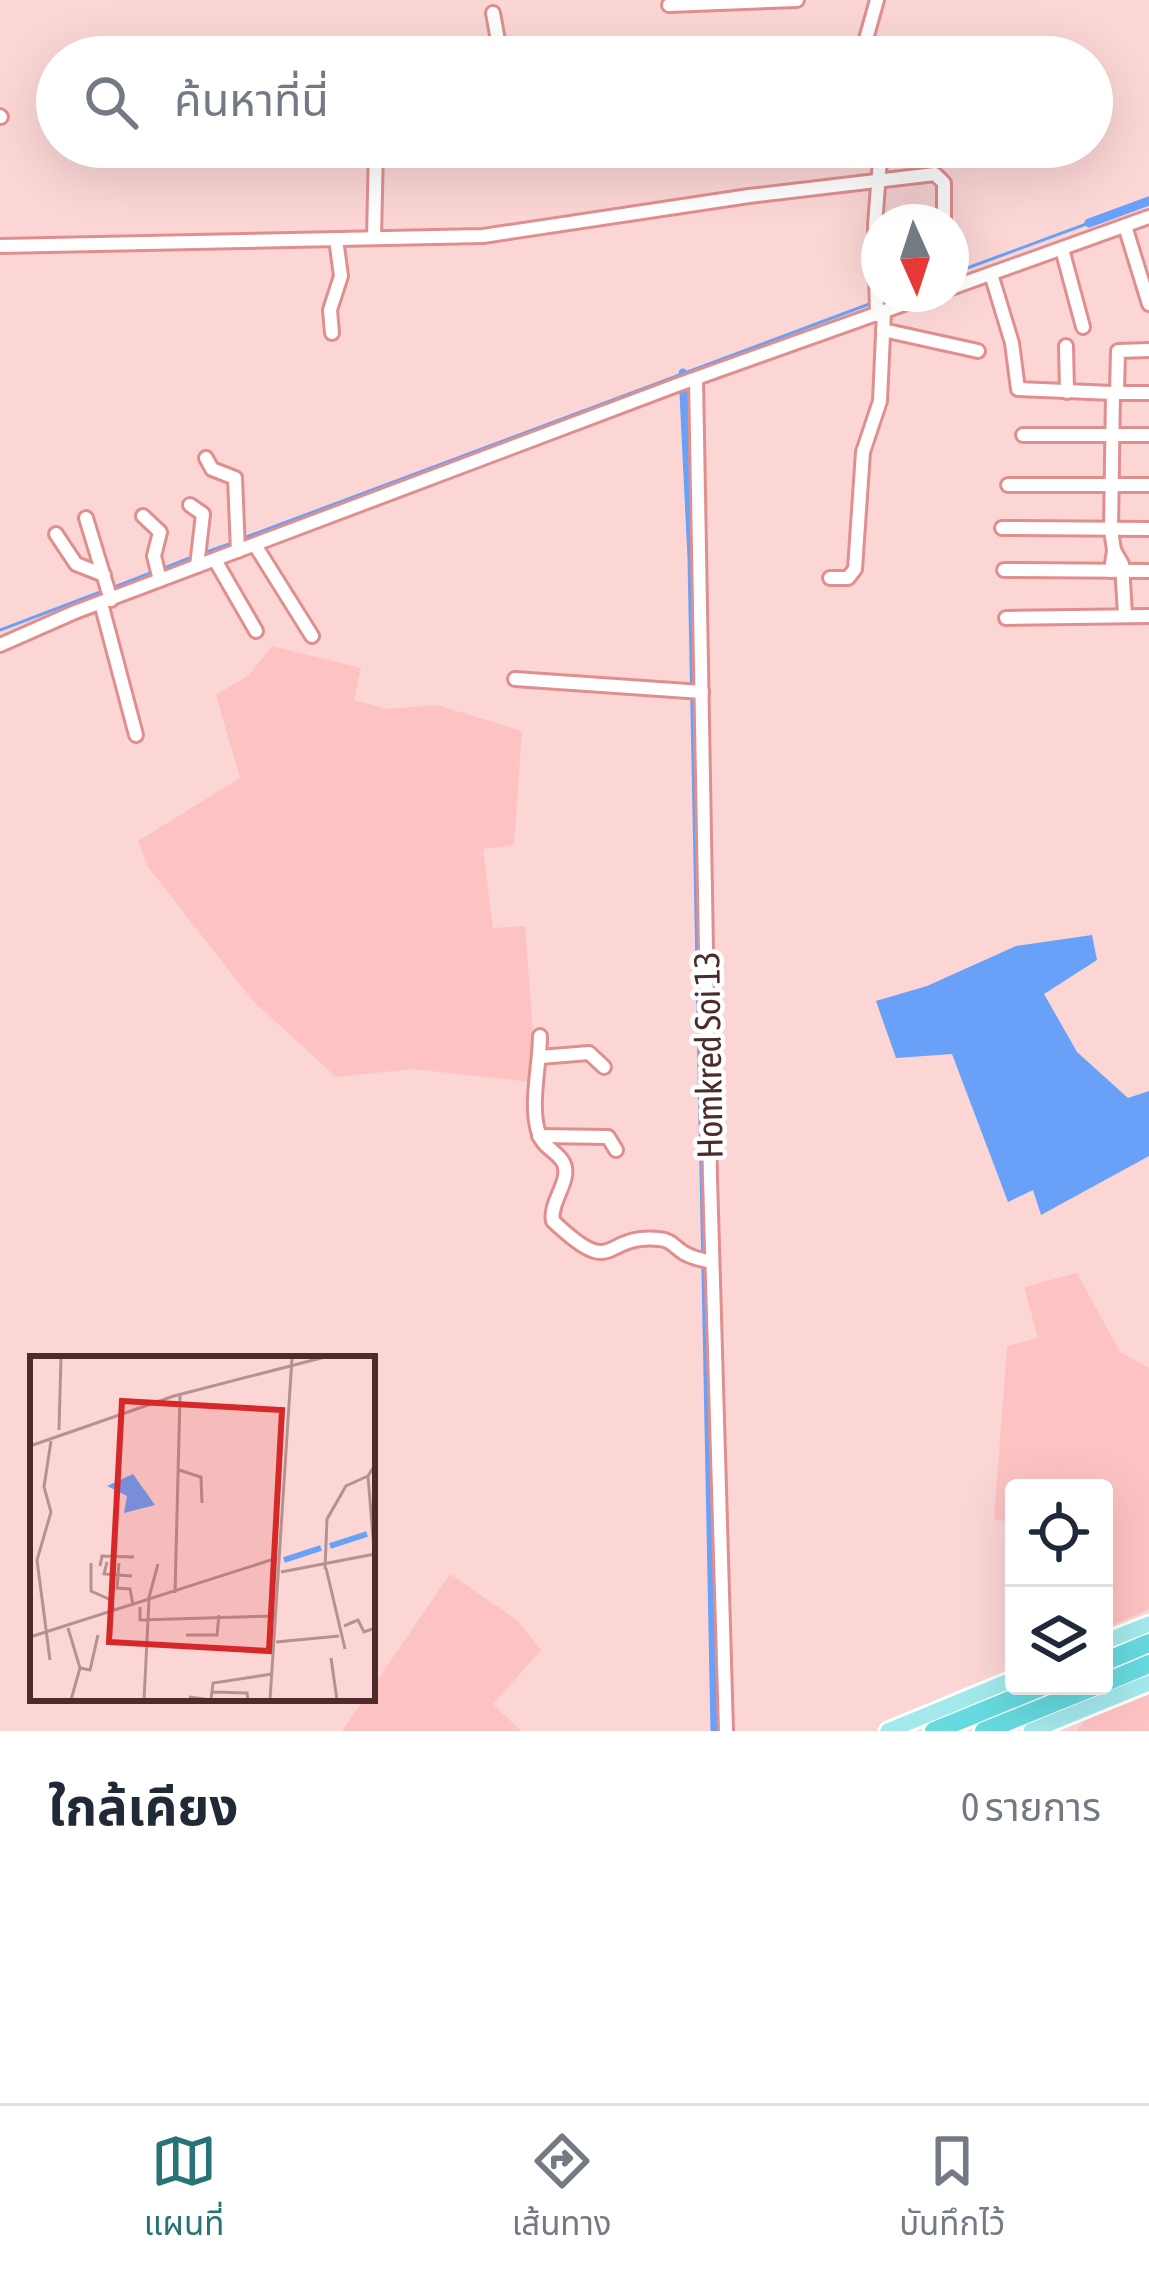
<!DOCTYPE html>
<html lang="th">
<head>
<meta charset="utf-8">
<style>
	:root { --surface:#fff; --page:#f6f6f7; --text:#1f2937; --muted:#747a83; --line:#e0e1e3; --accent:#287376 }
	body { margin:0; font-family:"Asap Condensed","Noto Sans Thai",sans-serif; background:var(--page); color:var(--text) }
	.controls { position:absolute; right:36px; bottom:36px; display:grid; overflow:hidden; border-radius:12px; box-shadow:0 12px 48px #0002 }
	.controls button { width:108px; height:108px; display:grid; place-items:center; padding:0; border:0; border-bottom:3px solid var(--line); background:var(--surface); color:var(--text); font:60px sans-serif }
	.compass { position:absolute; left:861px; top:204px; width:108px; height:108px; border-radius:50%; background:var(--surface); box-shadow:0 12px 48px #0002; rotate:177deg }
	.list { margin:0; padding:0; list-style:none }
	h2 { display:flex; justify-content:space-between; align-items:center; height:156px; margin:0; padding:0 48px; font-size:51px }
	h2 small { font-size:39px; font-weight:400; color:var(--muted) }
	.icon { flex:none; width:66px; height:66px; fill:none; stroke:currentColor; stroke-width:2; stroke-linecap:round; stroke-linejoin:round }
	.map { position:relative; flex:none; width:1149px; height:1731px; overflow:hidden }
	.search { position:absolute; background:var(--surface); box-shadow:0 12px 48px #0002; left:36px; right:36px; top:36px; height:132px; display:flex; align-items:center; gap:30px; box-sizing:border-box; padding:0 42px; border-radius:66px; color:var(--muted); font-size:45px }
	.sheet { height:372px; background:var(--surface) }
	nav { display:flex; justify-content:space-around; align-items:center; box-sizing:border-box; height:168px; border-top:3px solid var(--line); background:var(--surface); font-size:33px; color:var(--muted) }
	nav a { display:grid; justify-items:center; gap:6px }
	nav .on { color:var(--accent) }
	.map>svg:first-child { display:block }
	.built { fill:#fdc3c2 }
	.water { fill:#69a0f8 }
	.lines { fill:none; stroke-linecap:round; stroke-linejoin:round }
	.stream { stroke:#69a0f8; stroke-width:3 }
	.canal { stroke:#69a0f8; stroke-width:9 }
	.minor-casing { stroke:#e18e8e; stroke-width:18 }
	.major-casing { stroke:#fff; stroke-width:21 }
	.highway-casing { stroke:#fff; stroke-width:24 }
	.minor { stroke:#fff; stroke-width:12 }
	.major { stroke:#a3e9ec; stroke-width:15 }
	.highway { stroke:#66dadf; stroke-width:18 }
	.labels { text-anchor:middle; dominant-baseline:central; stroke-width:9; stroke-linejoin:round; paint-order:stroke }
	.street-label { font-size:36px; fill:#4d2b2b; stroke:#fff }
	.inset-river { fill:none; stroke:#69a0f8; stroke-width:6 }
	.inset-road { fill:none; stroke:#b59291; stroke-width:3 }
	.view { fill:#d62828; fill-opacity:0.15; stroke:#d62828; stroke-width:6 }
	.inset-edge { fill:none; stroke:#4d2b2b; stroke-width:6 }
</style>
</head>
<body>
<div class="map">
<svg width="1149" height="1731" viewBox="0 0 1149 1731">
	<rect width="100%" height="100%" fill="#fbd6d5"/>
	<g class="built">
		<path d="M 272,646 L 361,668 L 354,700 L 388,709 L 437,705 L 522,731 L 514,845 L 483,849 L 493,928 L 525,926 L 534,1045 L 531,1082 L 413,1069 L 336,1077 L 253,1001 L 148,867 L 138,841 L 240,778 L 216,695 L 249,675 Z"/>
		<path d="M 1077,1273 L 1120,1352 L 1149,1368 L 1149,1609 L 1104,1629 L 1104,1488 L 1014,1488 L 1014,1523 L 994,1519 L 1007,1346 L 1038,1338 L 1024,1287 Z"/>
		<path d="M 450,1574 L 517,1620 L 541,1650 L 493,1704 L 521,1731 L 342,1731 L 365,1698 L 372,1698 L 372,1688 Z"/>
		<path d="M 1149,1693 L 1149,1731 L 1077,1731 L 1084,1720 Z"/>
	</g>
	<path class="water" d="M 1092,935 L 1097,960 L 1044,994 L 1077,1052 L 1128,1098 L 1149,1091 L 1149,1156 L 1041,1215 L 1033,1190 L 1008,1202 L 952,1054 L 896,1058 L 876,1001 L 927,986 L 1016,946 Z"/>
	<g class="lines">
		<g class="stream">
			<path d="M 951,274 L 1108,216"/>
			<path d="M 881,300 L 897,294"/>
			<path d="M 241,539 L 872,303"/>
			<path d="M 201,554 L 232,543"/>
			<path d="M 162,569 L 192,557"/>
			<path d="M 112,588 L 153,572"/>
			<path d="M 0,630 L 103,591"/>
		</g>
		<g class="canal">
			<path d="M 1089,223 L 1149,201"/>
			<path d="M 683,373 L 692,558 L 715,1731"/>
		</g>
		<g class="minor-casing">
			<g id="minor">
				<path d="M 669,5 L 797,0"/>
				<path d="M 493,13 L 501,57"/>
				<path d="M 571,46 L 574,57"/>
				<path d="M 861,57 L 877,0"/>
				<path d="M 0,116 L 1,117"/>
				<path d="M 1125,226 L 1149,304"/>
				<path d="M 374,238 L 376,147"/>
				<path d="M 0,246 L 483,236 L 749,196 L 935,174 L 944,183 L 944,222"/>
				<path d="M 1062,249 L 1083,327"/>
				<path d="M 991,274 L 1012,343 L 1018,389 L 1113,393 L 1111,530 L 1114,550 L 1111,571"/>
				<path d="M 951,288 L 1149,217"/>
				<path d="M 877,315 L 875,225 L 881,147"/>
				<path d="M 883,330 L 978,351"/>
				<path d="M 332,333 L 330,310 L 341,276 L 336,239"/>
				<path d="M 1066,346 L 1067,392"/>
				<path d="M 696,379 L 710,1178 L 726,1731"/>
				<path d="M 1113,393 L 1149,393"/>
				<path d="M 1117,393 L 1118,351 L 1149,350"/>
				<path d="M 1023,435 L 1149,435"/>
				<path d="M 206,458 L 212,469 L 235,478 L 238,551"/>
				<path d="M 1008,485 L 1149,485"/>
				<path d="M 190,505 L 203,514 L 197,566"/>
				<path d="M 143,516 L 160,532 L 154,556 L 160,580"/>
				<path d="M 86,518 L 111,600"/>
				<path d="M 1002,528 L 1149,529"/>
				<path d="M 56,534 L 76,564 L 104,575"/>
				<path d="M 255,545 L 312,636"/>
				<path d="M 1114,550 L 1122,564 L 1125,615"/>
				<path d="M 215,560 L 256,631"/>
				<path d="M 1004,570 L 1149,571"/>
				<path d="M 830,578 L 848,578 L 855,569 L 863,452 L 880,401 L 884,312"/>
				<path d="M 101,603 L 136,735"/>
				<path d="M 1006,618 L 1149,616"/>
				<path d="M 0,645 L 75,612 L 677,385 L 932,294"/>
				<path d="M 515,679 L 702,692"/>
				<path d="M 540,1036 C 540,1065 529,1106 539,1134 C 543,1148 559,1152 564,1164 C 571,1181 549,1203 553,1221 C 617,1282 601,1233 659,1239 C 672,1240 674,1247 684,1253 C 692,1258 703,1260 712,1262"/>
				<path d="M 540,1057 L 589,1053 L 604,1067"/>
				<path d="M 539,1136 L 608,1137 L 616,1150"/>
			</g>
		</g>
		<g class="major-casing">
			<g id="major">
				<path d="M 1104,1642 L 1149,1624"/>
				<path d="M 888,1731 L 1014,1679"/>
				<path d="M 1031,1731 L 1149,1683"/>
			</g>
		</g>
		<g class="highway-casing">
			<g id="highway">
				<path d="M 1104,1662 L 1149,1643"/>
				<path d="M 1104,1683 L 1149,1664"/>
				<path d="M 934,1731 L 1044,1686"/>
				<path d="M 984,1731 L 1096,1686"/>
			</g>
		</g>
		<use href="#minor" class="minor"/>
		<use href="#major" class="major"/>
		<use href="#highway" class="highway"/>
	</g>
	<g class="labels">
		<g class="street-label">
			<text transform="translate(708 1055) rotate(-91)">Homkred Soi 13</text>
		</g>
	</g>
	<g transform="translate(30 1356)">
		<rect width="345" height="345" fill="#fbd6d5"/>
		<path d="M 103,118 L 125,149 L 94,157 L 97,140 L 77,130 Z" fill="#69a0f8"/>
		<path class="inset-river" d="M 300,190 L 337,178M 254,204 L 291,192"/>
		<path class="inset-road" d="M 29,74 L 31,1M 0,90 L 144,40 L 295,1M 345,109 L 338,120 L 345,206M 149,114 L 171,121 L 172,147M 77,206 L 74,218 L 102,220M 61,207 L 61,235 L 81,244 L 84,255M 89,207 L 87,232 L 100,233 L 103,249M 70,210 L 72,200 L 104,201M 296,212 L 315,293M 295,213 L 297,163 L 316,130 L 338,120M 251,216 L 345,198M 145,237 L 150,40M 118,245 L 128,208M 110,251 L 110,264 L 245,260M 314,270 L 328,264 L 334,276 L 345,272M 38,272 L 50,312 L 41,344M 156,279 L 187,279 L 189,259M 0,281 L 247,202M 246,286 L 309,280M 301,302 L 307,344M 20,304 L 7,204 L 21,156 L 14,131 L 21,85M 50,312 L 60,314 L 68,279M 183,336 L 217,337 L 218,344M 159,341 L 181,344 L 183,327 L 242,318M 114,344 L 119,244M 240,344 L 262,2"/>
		<path class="view" d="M 92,45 L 252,54 L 239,295 L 79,286 Z"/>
		<rect width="345" height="345" class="inset-edge"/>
	</g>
</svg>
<div class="controls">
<button><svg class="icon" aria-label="locate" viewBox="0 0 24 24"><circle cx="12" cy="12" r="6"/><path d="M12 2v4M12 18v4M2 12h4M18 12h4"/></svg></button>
<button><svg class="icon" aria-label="layers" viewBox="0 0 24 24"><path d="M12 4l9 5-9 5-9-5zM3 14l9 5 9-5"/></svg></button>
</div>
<svg class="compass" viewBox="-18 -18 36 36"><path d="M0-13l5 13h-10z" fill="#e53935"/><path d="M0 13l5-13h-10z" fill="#747a83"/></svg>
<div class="search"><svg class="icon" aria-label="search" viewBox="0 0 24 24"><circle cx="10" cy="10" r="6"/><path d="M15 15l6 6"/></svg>ค้นหาที่นี่</div>
</div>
<section class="sheet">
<h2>ใกล้เคียง<small>0 รายการ</small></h2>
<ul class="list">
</ul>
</section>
<nav>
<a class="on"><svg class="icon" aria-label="map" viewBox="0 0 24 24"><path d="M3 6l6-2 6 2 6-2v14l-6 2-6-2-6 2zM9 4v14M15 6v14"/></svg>แผนที่</a>
<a><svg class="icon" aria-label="directions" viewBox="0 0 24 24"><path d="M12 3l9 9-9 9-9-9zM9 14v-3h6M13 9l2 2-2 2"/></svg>เส้นทาง</a>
<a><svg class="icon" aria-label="saved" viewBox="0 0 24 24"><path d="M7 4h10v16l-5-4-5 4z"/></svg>บันทึกไว้</a>
</nav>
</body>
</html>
